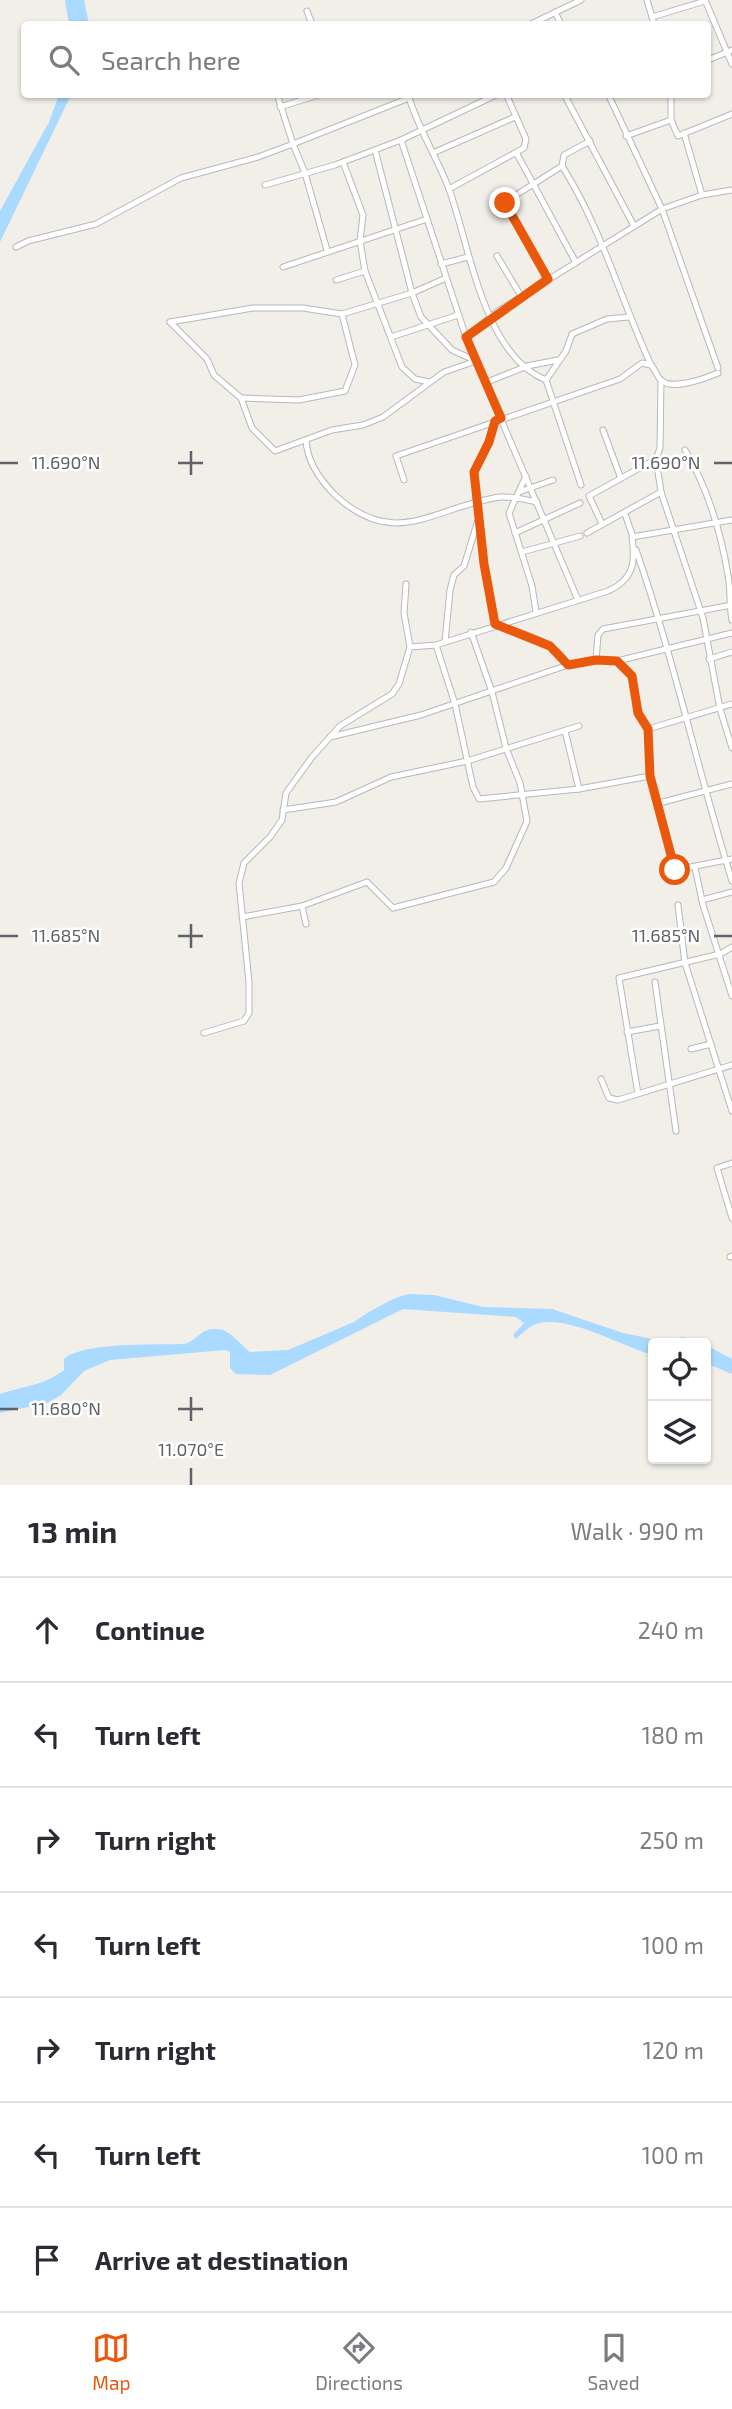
<!DOCTYPE html>
<html lang="en">
<head>
<meta charset="utf-8">
<style>
	:root { --surface:#fff; --page:#f7f7f7; --text:#2b2b33; --muted:#7c7c81; --line:#e1e1e2; --accent:#ea580c }
	body { margin:0; font-family:"Exo 2",sans-serif; background:var(--page); color:var(--text) }
	.controls { position:absolute; right:21px; bottom:21px; display:grid; overflow:hidden; border-radius:7px; box-shadow:0 2px 5px #0004 }
	.controls button { width:63px; height:63px; display:grid; place-items:center; padding:0; border:0; border-bottom:2px solid var(--line); background:var(--surface); color:var(--text); font:35px sans-serif }
	.stop { position:absolute; width:21px; height:21px; margin:-16px; border:5px solid #ea580c; border-radius:50%; background:#fff }
	.stop.end { background:#ea580c; border-color:#fff; box-shadow:0 2px 7px #0008 }
	.list { margin:0; padding:0; list-style:none }
	h2 { display:flex; justify-content:space-between; align-items:center; height:91px; margin:0; padding:0 28px; font-size:30px }
	h2 small { font-size:23px; font-weight:400; color:var(--muted) }
	.list li { display:grid; grid-template-columns:46px 1fr auto; gap:21px; align-items:center; box-sizing:border-box; height:105px; padding:0 28px; border-top:2px solid var(--line) }
	.list b { display:block; font-size:26px; white-space:nowrap }
	.list em { font-size:23px; font-style:normal; color:var(--muted) }
	.icon { flex:none; width:38px; height:38px; fill:none; stroke:currentColor; stroke-width:2; stroke-linecap:round; stroke-linejoin:round }
	.map { position:relative; flex:none; width:732px; height:1485px; overflow:hidden }
	.search { position:absolute; background:var(--surface); box-shadow:0 2px 5px #0004; left:21px; right:21px; top:21px; height:77px; display:flex; align-items:center; gap:18px; box-sizing:border-box; padding:0 24px; border-radius:7px; color:var(--muted); font-size:26px }
	.sheet { height:826px; background:var(--surface) }
	nav { display:flex; justify-content:space-around; align-items:center; box-sizing:border-box; height:98px; border-top:2px solid var(--line); background:var(--surface); font-size:19px; color:var(--muted) }
	nav a { display:grid; justify-items:center; gap:4px }
	nav .on { color:var(--accent) }
	.map>svg:first-child { display:block }
	.water { fill:#aadaff }
	.lines { fill:none; stroke-linecap:round; stroke-linejoin:round }
	.minor-casing { stroke:#b5b8bc; stroke-width:7 }
	.minor { stroke:#fff; stroke-width:5 }
	.route { stroke:#ea580c; stroke-width:9 }
	.ticks { fill:none; stroke:#5f6368; stroke-width:2.5 }
	.ticks-label { font-size:18px; text-anchor:middle; fill:#5f6368; stroke:#fff; stroke-width:5; stroke-linejoin:round; paint-order:stroke }
</style>
</head>
<body>
<div class="map">
<svg width="732" height="1485" viewBox="0 0 732 1485">
	<rect width="100%" height="100%" fill="#f1efe8"/>
	<g class="water">
		<path d="M 65,0 L 84,0 L 89,24 L 69,24 Z"/>
		<path d="M 59,95 L 71,95 L 0,242 L 0,211 L 49,122 Z"/>
		<path d="M 410,1294 L 434,1295 L 483,1307 L 552,1309 L 623,1333 L 662,1341 L 683,1337 L 701,1343 L 653,1343 L 653,1354 L 650,1354 C 620,1345 570,1316 539,1323 C 531,1325 522,1333 516,1339 L 513,1335 L 524,1323 L 516,1317 L 403,1309 L 270,1375 L 236,1374 L 230,1368 L 230,1352 L 225,1350 L 110,1360 L 84,1371 L 61,1395 L 47,1403 L 0,1413 L 0,1394 C 23,1386 44,1386 64,1370 L 64,1359 C 82,1342 156,1345 181,1344 C 196,1344 199,1328 215,1329 C 231,1329 238,1343 250,1352 L 288,1350 L 354,1322 C 367,1313 394,1296 410,1294 Z"/>
		<path d="M 706,1345 L 732,1359 L 732,1374 L 706,1363 Z"/>
	</g>
	<g class="lines">
		<g class="minor-casing">
			<g id="minor">
				<path d="M 647,0 L 654,24"/>
				<path d="M 705,0 L 732,64"/>
				<path d="M 307,11 L 312,24"/>
				<path d="M 555,12 L 561,24"/>
				<path d="M 652,17 L 705,1"/>
				<path d="M 531,24 L 581,0"/>
				<path d="M 708,60 L 732,50"/>
				<path d="M 277,94 L 293,144 L 409,98"/>
				<path d="M 408,94 C 417,127 437,157 449,189 C 470,246 483,355 546,380 L 581,485"/>
				<path d="M 564,94 L 634,226"/>
				<path d="M 608,94 L 662,209 L 718,368"/>
				<path d="M 280,107 L 321,94"/>
				<path d="M 671,120 L 678,136 L 732,114"/>
				<path d="M 684,133 L 702,195"/>
				<path d="M 626,136 L 671,120 L 671,94"/>
				<path d="M 401,140 L 466,337 L 578,600"/>
				<path d="M 590,141 L 564,155 L 562,166 C 602,229 620,298 651,365"/>
				<path d="M 433,153 L 515,117"/>
				<path d="M 517,154 L 575,261"/>
				<path d="M 343,162 L 363,215 L 360,241 L 365,271 L 402,367 L 415,379 L 429,382"/>
				<path d="M 265,185 L 335,165 L 401,140 L 498,94"/>
				<path d="M 449,189 L 524,148 L 526,139 L 506,94"/>
				<path d="M 16,247 L 28,241 L 96,224 L 181,178 L 258,157 L 293,144 L 305,173 L 327,250"/>
				<path d="M 497,256 L 521,296"/>
				<path d="M 441,264 L 468,257"/>
				<path d="M 283,267 L 427,219"/>
				<path d="M 548,279 L 505,202 L 562,166"/>
				<path d="M 336,280 L 365,271"/>
				<path d="M 170,322 L 207,359 L 214,375 L 241,398 L 252,428 L 275,451 L 332,430 L 363,425 L 383,417 L 444,372 L 476,361 L 452,350 L 421,317 L 412,293 L 375,150"/>
				<path d="M 170,322 L 253,308 L 303,308 L 342,314 L 412,293 L 446,278"/>
				<path d="M 391,337 L 458,315"/>
				<path d="M 466,337 L 498,311 L 662,209 L 702,195 L 732,190"/>
				<path d="M 546,380 L 566,351 L 572,334 L 607,319 L 629,317"/>
				<path d="M 661,380 L 660,448 L 656,459 L 661,492 L 703,618 L 720,709 L 732,748"/>
				<path d="M 485,383 L 527,366 L 558,360"/>
				<path d="M 241,398 L 299,400 L 345,391 L 355,365 L 342,314"/>
				<path d="M 495,421 L 489,442 L 474,472 L 484,564 L 495,624 C 520,633 554,640 568,665"/>
				<path d="M 603,430 L 620,476"/>
				<path d="M 306,440 C 307,461 321,481 335,495 C 396,551 433,507 500,497 C 512,496 526,500 537,502"/>
				<path d="M 685,450 C 707,487 721,533 728,575 C 731,590 729,605 732,620"/>
				<path d="M 526,476 L 509,513 L 532,586 L 536,612"/>
				<path d="M 404,480 L 396,456 L 620,379 L 642,363 L 651,365 C 655,369 657,377 661,380 C 672,391 706,378 718,373"/>
				<path d="M 519,492 L 553,480"/>
				<path d="M 625,514 L 633,537"/>
				<path d="M 602,524 L 589,496 L 656,459"/>
				<path d="M 515,533 L 580,503"/>
				<path d="M 587,533 L 661,492"/>
				<path d="M 636,550 C 674,658 698,772 732,881"/>
				<path d="M 522,552 L 580,536"/>
				<path d="M 406,584 L 404,613 L 410,647"/>
				<path d="M 732,605 L 603,629 L 598,635 L 596,660 L 617,661 L 732,633"/>
				<path d="M 445,642 L 450,590 L 454,575 L 464,566 L 479,517"/>
				<path d="M 436,645 L 455,704 L 473,787 L 479,799 L 579,789 L 565,731"/>
				<path d="M 709,659 L 732,652"/>
				<path d="M 617,661 L 632,676 L 638,713 L 648,729 L 650,776 L 675,870 L 732,859"/>
				<path d="M 648,729 L 732,704"/>
				<path d="M 330,737 L 421,715 L 568,665 L 596,660"/>
				<path d="M 579,789 L 650,776"/>
				<path d="M 659,803 L 732,784"/>
				<path d="M 283,810 L 336,802 L 391,777 L 467,761 L 579,726"/>
				<path d="M 695,868 L 703,905 L 732,996"/>
				<path d="M 702,900 L 732,892"/>
				<path d="M 678,905 L 685,963 L 732,1111"/>
				<path d="M 302,906 L 306,924"/>
				<path d="M 242,917 L 302,906 L 367,882 L 393,908 L 494,882 L 506,868 L 527,821 L 520,783 L 506,748 L 492,692 L 471,632"/>
				<path d="M 655,982 L 676,1131"/>
				<path d="M 627,1032 L 660,1026"/>
				<path d="M 204,1033 L 244,1021 L 249,1013 L 249,982 L 239,883 L 244,863 L 270,837 L 282,820 L 286,793 L 312,757 L 340,726 L 392,694 L 399,684 L 410,647 L 436,645 L 608,591 C 633,580 636,563 632,537 L 732,520"/>
				<path d="M 691,1049 L 711,1044"/>
				<path d="M 601,1079 L 609,1098 L 618,1100 L 732,1065"/>
				<path d="M 638,1094 L 619,978 L 720,954 L 732,947"/>
				<path d="M 732,1163 L 717,1168 L 732,1218"/>
				<path d="M 730,1257 L 732,1256"/>
			</g>
		</g>
		<use href="#minor" class="minor"/>
	</g>
	<g class="lines">
		<path class="route" d="M 505,203 L 548,279 L 466,337 L 501,418 L 495,421 L 489,442 L 474,472 L 484,564 L 495,624 L 550,646 L 568,665 L 596,660 L 617,661 L 632,676 L 638,713 L 648,729 L 650,776 L 675,870"/>
	</g>
	<path class="ticks" d="M 191,451 L 191,475M 0,463 L 18,463M 178,463 L 203,463M 714,463 L 732,463M 191,924 L 191,948M 0,936 L 18,936M 178,936 L 203,936M 714,936 L 732,936M 191,1397 L 191,1421M 0,1409 L 18,1409M 178,1409 L 203,1409M 191,1468 L 191,1485"/>
	<g class="ticks-label">
		<text x="66" y="469">11.690°N</text>
		<text x="666" y="469">11.690°N</text>
		<text x="66" y="942">11.685°N</text>
		<text x="666" y="942">11.685°N</text>
		<text x="66" y="1415">11.680°N</text>
		<text x="191" y="1456">11.070°E</text>
	</g>
</svg>
<div class="controls">
<button><svg class="icon" aria-label="locate" viewBox="0 0 24 24"><circle cx="12" cy="12" r="6"/><path d="M12 2v4M12 18v4M2 12h4M18 12h4"/></svg></button>
<button><svg class="icon" aria-label="layers" viewBox="0 0 24 24"><path d="M12 4l9 5-9 5-9-5zM3 14l9 5 9-5"/></svg></button>
</div>
<div class="stop" style="left:675px;top:870px"></div>
<div class="stop end" style="left:505px;top:203px"></div>
<div class="search"><svg class="icon" aria-label="search" viewBox="0 0 24 24"><circle cx="10" cy="10" r="6"/><path d="M15 15l6 6"/></svg>Search here</div>
</div>
<section class="sheet">
<h2>13 min<small>Walk · 990 m</small></h2>
<ul class="list">
<li><svg class="icon" aria-label="ahead" viewBox="0 0 24 24"><path d="M12 20V5M6 11l6-6 6 6"/></svg><div><b>Continue</b></div><em>240 m</em></li>
<li><svg class="icon" aria-label="left" viewBox="0 0 24 24"><path d="M17 20v-9H6M10 6l-5 5 5 5"/></svg><div><b>Turn left</b></div><em>180 m</em></li>
<li><svg class="icon" aria-label="right" viewBox="0 0 24 24"><path d="M7 20v-9h11M14 6l5 5-5 5"/></svg><div><b>Turn right</b></div><em>250 m</em></li>
<li><svg class="icon" aria-label="left" viewBox="0 0 24 24"><path d="M17 20v-9H6M10 6l-5 5 5 5"/></svg><div><b>Turn left</b></div><em>100 m</em></li>
<li><svg class="icon" aria-label="right" viewBox="0 0 24 24"><path d="M7 20v-9h11M14 6l5 5-5 5"/></svg><div><b>Turn right</b></div><em>120 m</em></li>
<li><svg class="icon" aria-label="left" viewBox="0 0 24 24"><path d="M17 20v-9H6M10 6l-5 5 5 5"/></svg><div><b>Turn left</b></div><em>100 m</em></li>
<li><svg class="icon" aria-label="arrive" viewBox="0 0 24 24"><path d="M6 21V4h12l-3 4 3 4H6"/></svg><div><b>Arrive at destination</b></div></li>
</ul>
</section>
<nav>
<a class="on"><svg class="icon" aria-label="map" viewBox="0 0 24 24"><path d="M3 6l6-2 6 2 6-2v14l-6 2-6-2-6 2zM9 4v14M15 6v14"/></svg>Map</a>
<a><svg class="icon" aria-label="directions" viewBox="0 0 24 24"><path d="M12 3l9 9-9 9-9-9zM9 14v-3h6M13 9l2 2-2 2"/></svg>Directions</a>
<a><svg class="icon" aria-label="saved" viewBox="0 0 24 24"><path d="M7 4h10v16l-5-4-5 4z"/></svg>Saved</a>
</nav>
</body>
</html>
